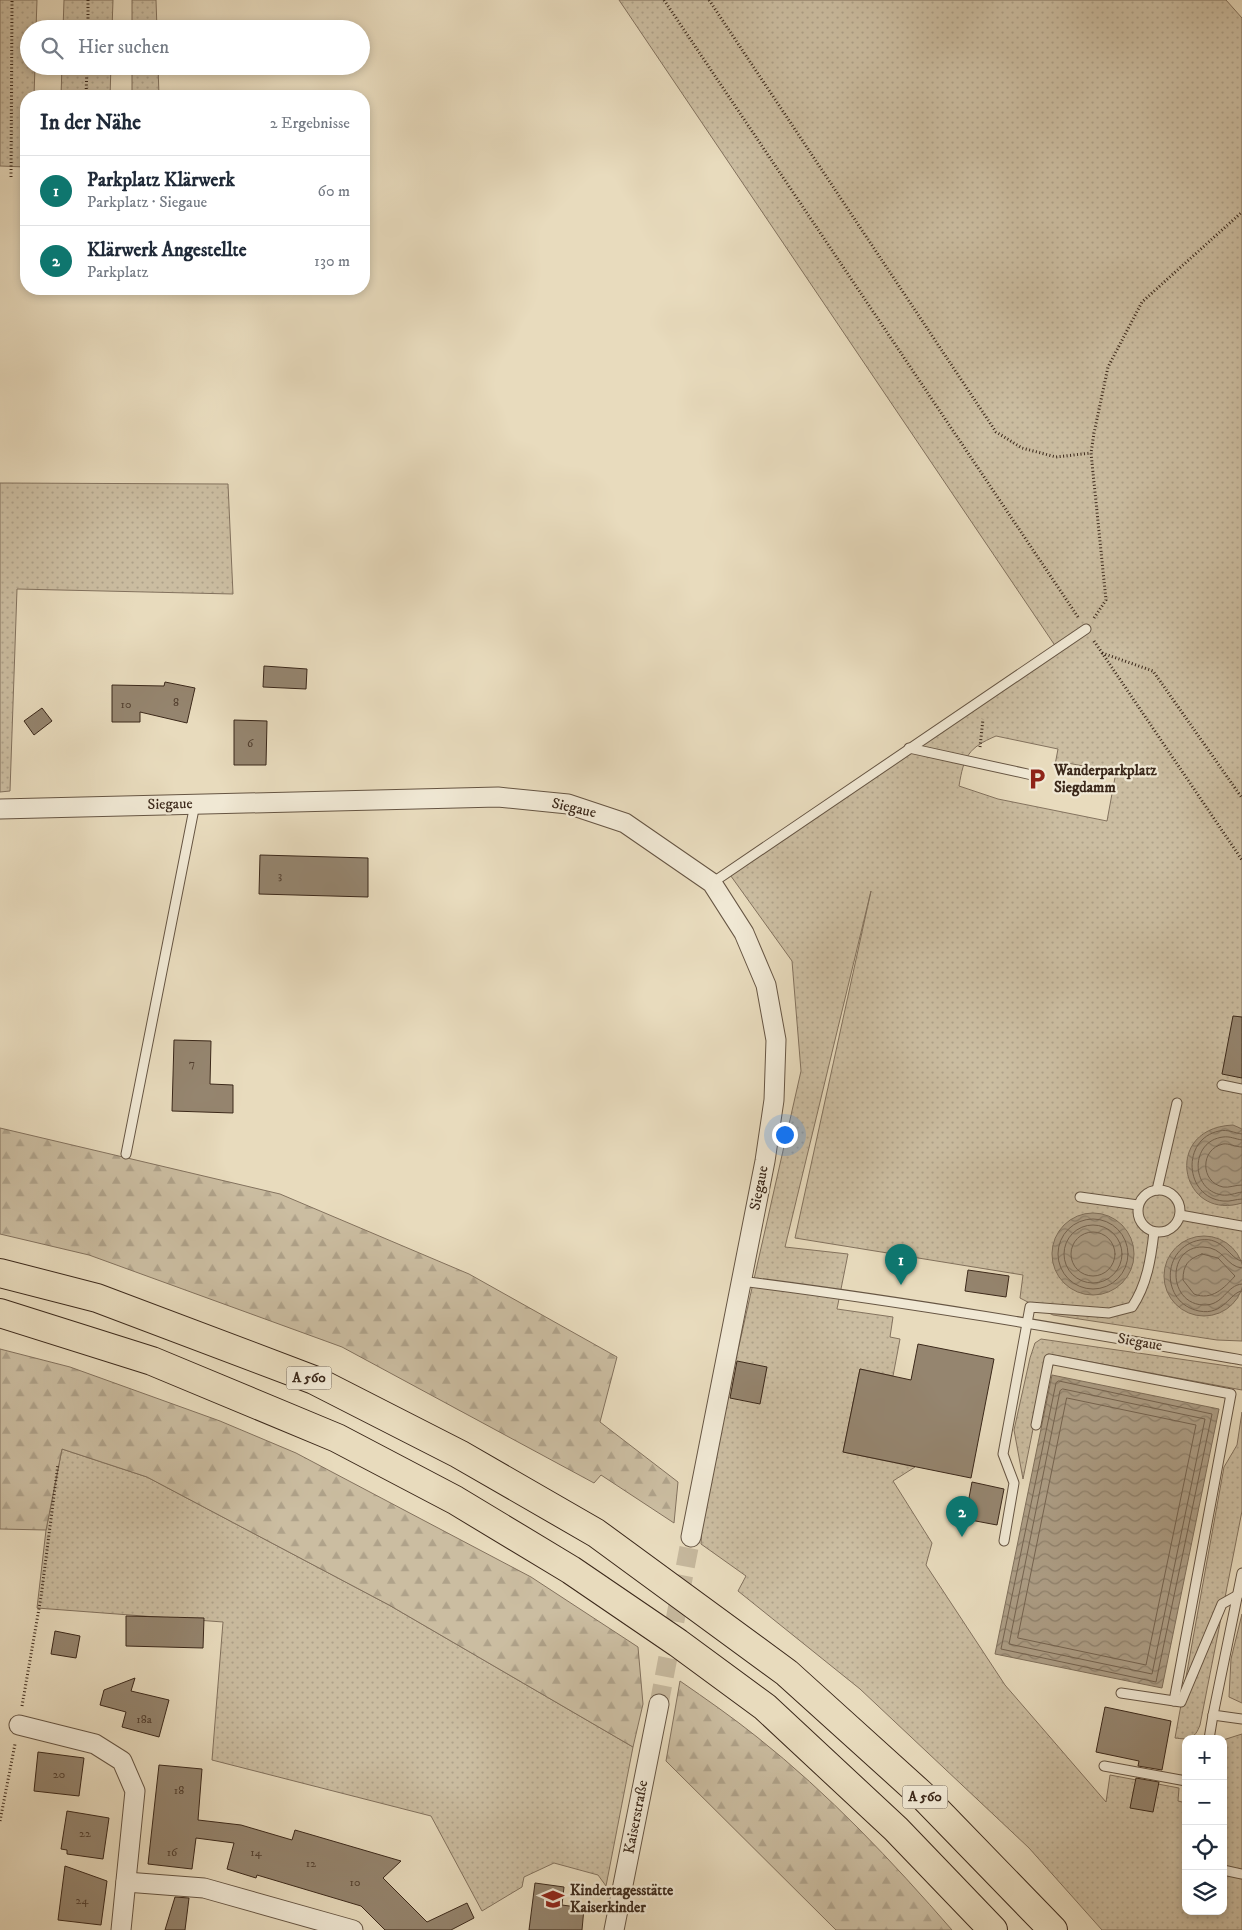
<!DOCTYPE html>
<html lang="de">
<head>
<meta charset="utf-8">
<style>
	:root { --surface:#fff; --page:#f2f2f3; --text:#1f2937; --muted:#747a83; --line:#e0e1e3; --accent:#0f766e }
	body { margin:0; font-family:"IM FELL DW Pica",serif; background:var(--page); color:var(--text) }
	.controls { position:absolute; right:15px; bottom:15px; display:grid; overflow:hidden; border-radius:10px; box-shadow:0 2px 8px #0003 }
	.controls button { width:45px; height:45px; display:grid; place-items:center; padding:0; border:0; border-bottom:1px solid var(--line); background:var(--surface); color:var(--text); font:25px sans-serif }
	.you { position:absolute; left:784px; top:1134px; width:18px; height:18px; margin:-12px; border:4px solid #fff; border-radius:50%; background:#1a73e8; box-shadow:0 0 0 8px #1a73e833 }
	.badge { display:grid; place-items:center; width:32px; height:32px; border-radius:50%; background:var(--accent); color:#fff; font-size:16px; font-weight:700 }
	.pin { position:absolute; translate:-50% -41px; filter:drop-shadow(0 1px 2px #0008) }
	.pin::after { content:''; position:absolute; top:26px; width:18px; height:15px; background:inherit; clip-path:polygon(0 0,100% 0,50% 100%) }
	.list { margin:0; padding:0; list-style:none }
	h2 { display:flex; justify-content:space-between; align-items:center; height:65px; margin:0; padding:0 20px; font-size:21px }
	h2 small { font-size:16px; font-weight:400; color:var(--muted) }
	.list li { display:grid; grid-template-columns:32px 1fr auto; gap:15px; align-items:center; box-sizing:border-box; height:70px; padding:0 20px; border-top:1px solid var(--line) }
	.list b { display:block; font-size:19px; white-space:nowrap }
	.list p { margin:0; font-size:16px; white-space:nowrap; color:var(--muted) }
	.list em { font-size:16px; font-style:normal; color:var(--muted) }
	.icon { flex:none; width:28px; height:28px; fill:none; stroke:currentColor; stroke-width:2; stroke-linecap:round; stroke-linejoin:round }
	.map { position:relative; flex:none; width:1242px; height:1930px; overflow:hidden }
	.search { position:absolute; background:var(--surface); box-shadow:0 2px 8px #0003; left:20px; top:20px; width:350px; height:55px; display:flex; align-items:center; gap:12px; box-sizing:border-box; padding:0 18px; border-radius:28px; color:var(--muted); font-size:19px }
	.panel { position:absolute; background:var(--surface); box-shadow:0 2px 8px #0003; left:20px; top:90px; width:350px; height:205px; border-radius:20px }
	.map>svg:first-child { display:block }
	.grass { fill:url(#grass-dots); stroke:#83725e; fill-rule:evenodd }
	.forest { fill:url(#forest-firs); stroke:#83725e }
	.water { fill:url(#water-waves); stroke:#7f6f5b }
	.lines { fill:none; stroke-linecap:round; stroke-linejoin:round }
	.shore { stroke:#746350; stroke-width:1 }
	.building { fill:#95856f; stroke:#3b281a }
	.minor-tunnel { stroke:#c5b79c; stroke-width:19; stroke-dasharray:19 9; stroke-linecap:butt }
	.service-casing { stroke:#665543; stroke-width:11 }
	.minor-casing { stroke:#665543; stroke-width:21 }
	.motorway-casing { stroke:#3b281a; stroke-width:30 }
	.path { stroke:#3b281a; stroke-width:3; stroke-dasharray:1 2.5; stroke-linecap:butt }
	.service { stroke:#f0e8d4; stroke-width:9 }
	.minor { stroke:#f0e8d4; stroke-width:19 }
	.motorway { stroke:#e8dbbd; stroke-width:28 }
	.labels { text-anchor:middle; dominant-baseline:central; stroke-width:4.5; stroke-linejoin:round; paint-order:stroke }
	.number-label { font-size:12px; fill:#523f2f }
	.shield { fill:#f0e8d4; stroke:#716252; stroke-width:1 }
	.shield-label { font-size:14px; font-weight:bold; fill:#3b281a }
	.poi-label { font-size:15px; font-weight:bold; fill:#3b281a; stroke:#f0e8d4; text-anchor:start }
	.street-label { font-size:15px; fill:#3b281a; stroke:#f0e8d4 }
</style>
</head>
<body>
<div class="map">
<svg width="1242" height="1930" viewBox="0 0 1242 1930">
	<defs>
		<pattern id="grass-dots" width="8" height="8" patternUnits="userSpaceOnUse" patternTransform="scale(1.25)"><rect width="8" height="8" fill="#cbbda1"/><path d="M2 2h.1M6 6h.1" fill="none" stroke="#afa28a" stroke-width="1.8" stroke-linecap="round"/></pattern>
		<pattern id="forest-firs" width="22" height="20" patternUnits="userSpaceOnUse" patternTransform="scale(1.25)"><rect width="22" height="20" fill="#cbbda1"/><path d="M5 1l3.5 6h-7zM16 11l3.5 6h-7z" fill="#afa28a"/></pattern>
		<pattern id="water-waves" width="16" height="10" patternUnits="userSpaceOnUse" patternTransform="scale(1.25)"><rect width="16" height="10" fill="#ad9e86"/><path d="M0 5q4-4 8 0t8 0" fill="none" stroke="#8e816d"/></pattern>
	</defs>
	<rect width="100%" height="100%" fill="#e8dbbd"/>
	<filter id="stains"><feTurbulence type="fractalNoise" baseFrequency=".004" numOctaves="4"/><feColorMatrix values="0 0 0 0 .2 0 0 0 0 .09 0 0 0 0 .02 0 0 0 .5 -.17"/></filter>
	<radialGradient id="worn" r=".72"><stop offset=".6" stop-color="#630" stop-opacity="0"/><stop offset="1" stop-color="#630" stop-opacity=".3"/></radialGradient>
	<g class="grass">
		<path d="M 0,0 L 37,0 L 36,29 L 29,29 L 29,66 L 35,66 L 34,96 L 26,96 L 26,167 L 0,166 Z"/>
		<path d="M 64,0 L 113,0 L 112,29 L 63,29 Z"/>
		<path d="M 132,0 L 156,0 L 157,29 L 132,29 Z"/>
		<path d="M 619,0 L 1226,0 L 1242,18 L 1242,1341 L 1217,1340 L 1053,1315 L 1020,1298 L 1023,1275 L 795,1238 L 871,891 L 785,1247 L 848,1254 L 837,1309 L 893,1317 L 890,1337 L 900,1339 L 893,1376 L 860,1369 L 843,1452 L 915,1467 L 893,1481 L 932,1543 L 926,1565 L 1005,1685 L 1106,1802 L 1110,1775 L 1179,1788 L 1178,1801 L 1186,1803 L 1186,1911 L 1223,1911 L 1223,1740 L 1242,1734 L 1242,1930 L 1102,1930 L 1029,1848 L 860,1689 L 738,1591 L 746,1576 L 701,1544 L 703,1505 L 801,1071 L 792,961 L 728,872 L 1058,650 ZM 996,736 L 1058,749 L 1055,765 L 1061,766 L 1062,762 L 1116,772 L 1107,821 L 998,799 L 959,786 C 964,756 968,748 996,736 Z"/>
		<path d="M 62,66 L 111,66 L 110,96 L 61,96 Z"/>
		<path d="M 132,66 L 158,66 L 159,96 L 132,96 Z"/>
		<path d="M 0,483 L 228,484 L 233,594 L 17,589 L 10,791 L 0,792 Z"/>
		<path d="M 1041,1339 L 1242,1368 L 1242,1390 L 1048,1354 L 1023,1479 L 1014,1430 L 1030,1358 L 1035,1343 Z"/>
		<path d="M 1242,1412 L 1242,1511 L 1200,1725 C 1195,1739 1189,1740 1175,1738 L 1224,1467 L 1237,1445 Z"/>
		<path d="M 62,1449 L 147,1477 L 389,1605 L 633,1747 L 606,1886 L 598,1875 L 554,1863 L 524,1877 L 522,1887 L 482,1911 L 431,1816 L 212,1760 L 223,1622 L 37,1608 L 46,1530 Z"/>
		<path d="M 1242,1614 L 1242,1703 L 1229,1697 L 1231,1659 Z"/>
	</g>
	<g class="forest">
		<path d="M 0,1128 L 280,1194 L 469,1274 L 617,1357 L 600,1422 L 678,1482 L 674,1523 L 601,1475 L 594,1483 L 342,1347 L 89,1255 L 0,1234 Z"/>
		<path d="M 0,1349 L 70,1367 L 220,1421 L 296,1453 L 531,1577 L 638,1647 L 643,1704 L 633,1747 L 389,1605 L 147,1477 L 62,1449 L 46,1530 L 0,1529 Z"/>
		<path d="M 680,1681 C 706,1699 732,1717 757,1737 C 829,1794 892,1861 952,1930 L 836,1930 L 666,1761 Z"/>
	</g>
	<g class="water">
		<path d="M 1233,1125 L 1242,1129 L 1242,1203 C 1180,1222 1161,1128 1233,1125 Z"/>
		<circle cx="1093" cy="1254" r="41"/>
		<circle cx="1204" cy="1276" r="40"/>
		<path d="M 1052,1375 L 1219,1409 L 1162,1688 L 995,1654 Z"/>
	</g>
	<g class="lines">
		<g class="shore">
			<path d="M 1242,1134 C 1234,1133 1228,1129 1219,1131 C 1181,1139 1184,1197 1223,1201 C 1230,1202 1236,1199 1242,1199"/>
			<path d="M 1242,1140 C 1235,1139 1230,1136 1223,1137 C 1190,1141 1190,1190 1222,1195 C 1229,1196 1235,1193 1242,1192"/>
			<path d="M 1242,1147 C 1235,1147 1229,1143 1223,1144 C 1200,1149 1200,1182 1223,1187 C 1229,1188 1235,1185 1242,1185"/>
			<circle cx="1093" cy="1254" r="35"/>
			<circle cx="1093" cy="1254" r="29"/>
			<circle cx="1093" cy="1254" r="22"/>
			<path d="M 1202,1254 L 1218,1258 L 1235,1276 C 1224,1288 1212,1301 1194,1294 L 1183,1280 C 1183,1265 1188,1259 1202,1254 Z"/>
			<path d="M 1242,1261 C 1230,1260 1224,1236 1200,1240 C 1161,1247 1160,1303 1199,1311 C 1224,1316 1230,1292 1242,1291"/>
			<path d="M 1242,1268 C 1226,1267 1224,1247 1203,1247 C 1167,1246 1167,1303 1203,1305 C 1224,1306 1226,1285 1242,1284"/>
			<path d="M 1059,1381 L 1212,1414 L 1156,1682 L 1001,1649 L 1056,1383 Z"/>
			<path d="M 1063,1389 L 1205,1419 L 1152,1674 L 1009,1644 L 1060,1391 Z"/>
			<path d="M 1067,1398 L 1196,1425 L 1146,1665 L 1018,1638 Z"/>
		</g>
	</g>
	<g class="building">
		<path d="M 264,666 L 307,669 L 306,689 L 263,687 Z"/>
		<path d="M 165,682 L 195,688 L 187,723 L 140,712 L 140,722 L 112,722 L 112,685 L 164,686 Z"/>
		<path d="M 42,708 L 52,721 L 34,735 L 24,721 Z"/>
		<path d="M 234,720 L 267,721 L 266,765 L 234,765 Z"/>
		<path d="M 260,855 L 368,858 L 368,897 L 259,894 Z"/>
		<path d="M 1233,1016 L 1242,1017 L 1242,1078 L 1222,1074 Z"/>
		<path d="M 174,1040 L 211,1041 L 210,1084 L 233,1085 L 233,1113 L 172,1111 Z"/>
		<path d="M 968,1270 L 1009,1276 L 1006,1297 L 965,1291 Z"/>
		<path d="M 918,1344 L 994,1359 L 971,1478 L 843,1452 L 860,1369 L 911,1380 Z"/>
		<path d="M 737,1361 L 767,1367 L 760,1404 L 730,1398 Z"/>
		<path d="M 972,1482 L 1004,1489 L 997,1525 L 965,1519 Z"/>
		<path d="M 126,1616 L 204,1618 L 203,1648 L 126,1646 Z"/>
		<path d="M 55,1631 L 80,1636 L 76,1658 L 51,1654 Z"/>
		<path d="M 135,1678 L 131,1691 L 169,1700 L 159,1737 L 122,1727 L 126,1712 L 100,1705 L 104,1690 Z"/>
		<path d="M 1105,1707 L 1171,1721 L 1162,1770 L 1138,1766 L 1139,1761 L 1096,1752 Z"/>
		<path d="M 38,1752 L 84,1758 L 79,1796 L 34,1791 Z"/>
		<path d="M 159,1765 L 202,1769 L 198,1820 L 241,1825 L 292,1840 L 295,1830 L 401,1861 L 383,1878 L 427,1922 L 467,1903 L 474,1918 L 451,1930 L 385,1930 L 361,1906 L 257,1875 L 256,1878 L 227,1869 L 234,1843 L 196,1838 L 192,1869 L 148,1864 Z"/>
		<path d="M 1136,1778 L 1159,1782 L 1153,1812 L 1130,1808 Z"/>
		<path d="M 67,1811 L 109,1818 L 103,1859 L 67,1854 L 67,1850 L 61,1849 Z"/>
		<path d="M 65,1866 L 107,1881 L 101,1925 L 58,1920 Z"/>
		<path d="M 535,1883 L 564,1887 L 562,1905 L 584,1908 L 582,1930 L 529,1930 Z"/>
		<path d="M 175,1897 L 189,1898 L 185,1930 L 165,1930 Z"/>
	</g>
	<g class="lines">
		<path class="minor-tunnel" d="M 659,1704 L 691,1537"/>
		<g class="service-casing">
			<g id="service">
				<path d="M 909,748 L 1032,775"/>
				<path d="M 712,883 L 1086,629"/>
				<path d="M 1222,1085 L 1242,1089"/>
				<path d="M 126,1154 L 195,804"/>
				<path d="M 1157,1190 L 1177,1103"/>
				<circle cx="1159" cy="1211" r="21"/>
				<path d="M 1080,1197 L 1138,1205"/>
				<path d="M 1180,1215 L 1242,1226"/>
				<path d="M 741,1281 C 909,1302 1075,1331 1242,1360"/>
				<path d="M 1036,1425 L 1049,1359 L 1231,1394 L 1174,1701"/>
				<path d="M 1004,1541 L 1014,1483 L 1003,1454 L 1030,1307 L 1109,1313 L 1132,1307 C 1147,1285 1151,1258 1154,1232"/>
				<path d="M 1242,1573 L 1213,1715 L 1242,1719"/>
				<path d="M 1121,1693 L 1181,1702 L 1222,1604 L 1238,1595"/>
				<path d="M 1209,1739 L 1213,1715"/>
				<path d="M 1104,1766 L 1186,1781"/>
				<path d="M 1223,1870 L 1242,1874"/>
			</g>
		</g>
		<g class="minor-casing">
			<g id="minor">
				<path d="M 0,809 L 498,797 L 568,804 L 625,823 L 712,883 L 744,933 L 766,985 L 776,1040 L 774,1100 L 765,1161 L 691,1537"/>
				<path d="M 19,1725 L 95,1744 L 122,1761 L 135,1791 L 121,1930"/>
				<path d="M 126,1882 L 204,1888 L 353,1930"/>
				<path d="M 614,1930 L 659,1704"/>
			</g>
		</g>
		<g class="motorway-casing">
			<g id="motorway">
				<path d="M 0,1273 L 97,1298 L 314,1380 L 459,1454 L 596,1533 L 787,1673 L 923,1796 L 1053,1930"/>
				<path d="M 0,1313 L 152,1361 L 337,1438 L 455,1500 L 571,1570 L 678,1643 L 765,1707 L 896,1829 L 993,1930"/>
			</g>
		</g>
		<g class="path">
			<path d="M 664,0 L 1078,617"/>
			<path d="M 709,0 L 996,432 L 1022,448 L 1056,457 L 1091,453"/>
			<path d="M 88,29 L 88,0"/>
			<path d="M 86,96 L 87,66"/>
			<path d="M 11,177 L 12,0"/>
			<path d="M 1094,618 L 1106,600 L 1091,453 L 1094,433 L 1108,367 L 1142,302 L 1242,212"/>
			<path d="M 1094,641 L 1242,860"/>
			<path d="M 1102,653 L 1153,671 L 1242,798"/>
			<path d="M 980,747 L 983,719"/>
			<path d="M 22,1706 L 41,1597 L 58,1464"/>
			<path d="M 0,1821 L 15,1744"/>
		</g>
		<use href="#service" class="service"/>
		<use href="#minor" class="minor"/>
		<use href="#motorway" class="motorway"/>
	</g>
	<defs>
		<g id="parking-bare" transform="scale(1.725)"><path d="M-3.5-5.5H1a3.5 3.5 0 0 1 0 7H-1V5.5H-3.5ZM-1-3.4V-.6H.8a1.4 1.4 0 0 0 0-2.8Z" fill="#8f2418" stroke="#f0e8d4" stroke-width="2.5" paint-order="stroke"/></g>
		<g id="school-bare" transform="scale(1.725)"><path d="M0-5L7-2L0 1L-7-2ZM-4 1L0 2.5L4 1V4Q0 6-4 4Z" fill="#8f2418" stroke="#f0e8d4" stroke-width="2.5" paint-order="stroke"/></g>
	</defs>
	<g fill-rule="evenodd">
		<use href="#parking-bare" x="1037" y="779"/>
		<use href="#school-bare" x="553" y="1899"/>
	</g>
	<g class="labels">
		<g class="number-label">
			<text x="176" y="702">8</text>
			<text x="126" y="704">10</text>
			<text x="250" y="743">6</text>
			<text x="280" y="875">3</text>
			<text x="192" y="1063">7</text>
			<text x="144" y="1719">18a</text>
			<text x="59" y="1774">20</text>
			<text x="179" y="1790">18</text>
			<text x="85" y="1833">22</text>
			<text x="172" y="1852">16</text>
			<text x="256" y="1852">14</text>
			<text x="311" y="1863">12</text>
			<text x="355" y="1882">10</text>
			<text x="82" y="1900">24</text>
		</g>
		<g class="shield">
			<rect x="286.5" y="1366.5" width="45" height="23" rx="4"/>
			<rect x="902.5" y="1785.5" width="45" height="23" rx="4"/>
		</g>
		<g class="shield-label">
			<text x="309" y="1378">A 560</text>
			<text x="925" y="1797">A 560</text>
		</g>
		<g class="poi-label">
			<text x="1054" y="770">Wanderparkplatz<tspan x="1054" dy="17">Siegdamm</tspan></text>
			<text x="570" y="1890">Kindertagesstätte<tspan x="570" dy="17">Kaiserkinder</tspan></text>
		</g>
		<g class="street-label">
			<text transform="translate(170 804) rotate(-1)">Siegaue</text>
			<text transform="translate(574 808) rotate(13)">Siegaue</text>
			<text transform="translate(759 1188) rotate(-79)">Siegaue</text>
			<text transform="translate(1140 1342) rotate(10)">Siegaue</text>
			<text transform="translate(636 1817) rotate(-79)">Kaiserstraße</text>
		</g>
	</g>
	<rect width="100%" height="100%" filter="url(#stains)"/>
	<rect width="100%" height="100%" fill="url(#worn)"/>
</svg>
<div class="controls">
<button>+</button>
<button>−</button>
<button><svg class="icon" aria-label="locate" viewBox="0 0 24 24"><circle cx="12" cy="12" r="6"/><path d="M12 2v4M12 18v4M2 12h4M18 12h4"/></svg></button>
<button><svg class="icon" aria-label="layers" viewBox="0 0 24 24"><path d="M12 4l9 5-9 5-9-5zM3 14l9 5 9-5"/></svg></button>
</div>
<div class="you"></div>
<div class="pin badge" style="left:901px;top:1285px">1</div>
<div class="pin badge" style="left:962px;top:1537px">2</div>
<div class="search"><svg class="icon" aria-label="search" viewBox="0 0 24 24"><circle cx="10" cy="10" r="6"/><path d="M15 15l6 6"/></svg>Hier suchen</div>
<section class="panel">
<h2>In der Nähe<small>2 Ergebnisse</small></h2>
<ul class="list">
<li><span class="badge">1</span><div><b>Parkplatz Klärwerk</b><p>Parkplatz · Siegaue</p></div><em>60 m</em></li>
<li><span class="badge">2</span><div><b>Klärwerk Angestellte</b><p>Parkplatz</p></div><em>130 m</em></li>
</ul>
</section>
</div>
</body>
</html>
